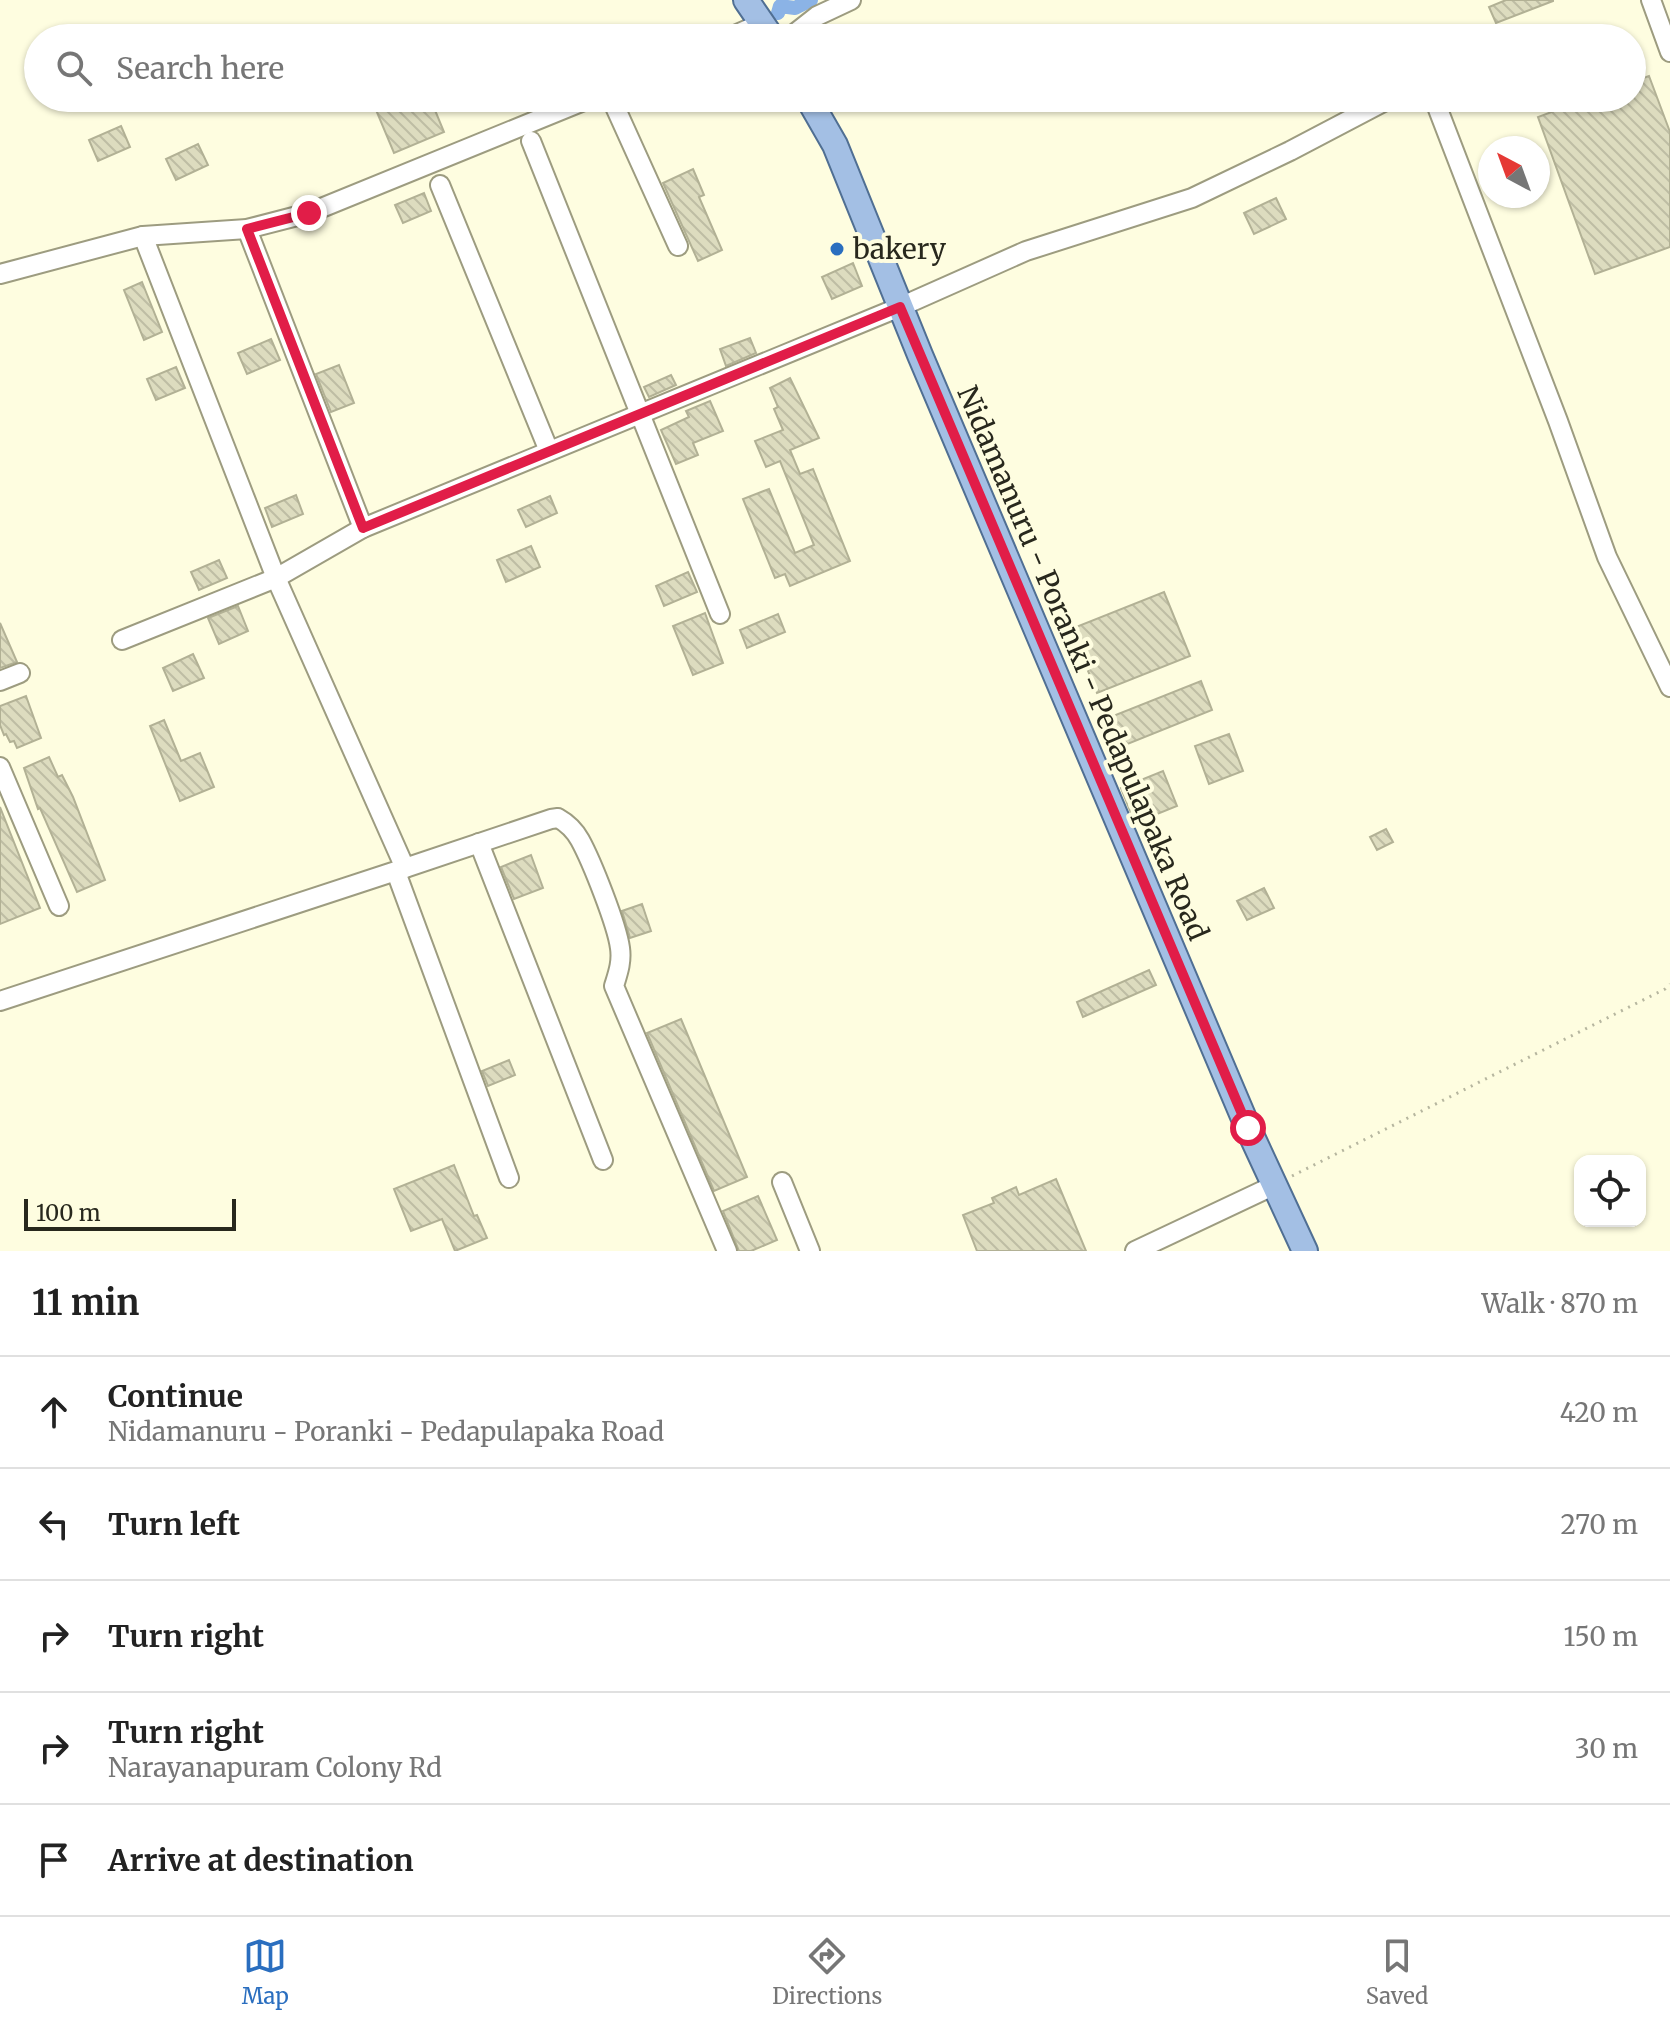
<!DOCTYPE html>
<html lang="en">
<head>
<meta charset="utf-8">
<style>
	:root { --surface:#fff; --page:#f2f2f2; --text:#222; --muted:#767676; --line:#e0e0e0; --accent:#2a6ebf }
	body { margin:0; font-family:Merriweather,serif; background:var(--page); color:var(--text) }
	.controls { position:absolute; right:24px; bottom:24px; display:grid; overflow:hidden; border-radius:16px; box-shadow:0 2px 6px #0004 }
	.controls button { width:72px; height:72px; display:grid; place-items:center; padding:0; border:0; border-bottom:2px solid var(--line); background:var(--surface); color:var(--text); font:40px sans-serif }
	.compass { position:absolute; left:1478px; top:136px; width:72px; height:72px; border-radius:50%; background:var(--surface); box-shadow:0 2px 6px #0004; rotate:319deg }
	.scale { position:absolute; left:24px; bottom:20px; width:212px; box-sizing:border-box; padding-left:8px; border:4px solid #28281d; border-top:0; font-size:22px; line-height:28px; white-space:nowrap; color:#28281d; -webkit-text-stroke:6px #fefde0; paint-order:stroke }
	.stop { position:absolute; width:24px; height:24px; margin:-18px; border:6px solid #e11d48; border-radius:50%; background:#fff }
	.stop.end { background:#e11d48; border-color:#fff; box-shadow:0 2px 8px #0008 }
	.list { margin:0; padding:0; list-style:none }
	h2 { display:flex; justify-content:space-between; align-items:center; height:104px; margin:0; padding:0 32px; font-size:34px }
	h2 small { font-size:26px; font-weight:400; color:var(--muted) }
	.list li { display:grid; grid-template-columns:52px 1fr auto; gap:24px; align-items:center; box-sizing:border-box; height:112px; padding:0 32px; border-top:2px solid var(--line) }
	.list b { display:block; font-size:30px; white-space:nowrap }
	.list p { margin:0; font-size:26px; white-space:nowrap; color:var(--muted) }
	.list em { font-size:26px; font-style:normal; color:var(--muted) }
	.icon { flex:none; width:44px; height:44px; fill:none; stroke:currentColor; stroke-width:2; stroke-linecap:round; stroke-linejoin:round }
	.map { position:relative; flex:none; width:1670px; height:1251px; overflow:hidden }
	.search { position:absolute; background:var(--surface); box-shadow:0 2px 6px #0004; left:24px; right:24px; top:24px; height:88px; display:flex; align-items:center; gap:20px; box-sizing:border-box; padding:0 28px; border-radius:44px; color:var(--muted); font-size:30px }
	.sheet { height:664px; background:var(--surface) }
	nav { display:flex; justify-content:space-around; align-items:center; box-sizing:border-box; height:112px; border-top:2px solid var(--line); background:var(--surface); font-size:22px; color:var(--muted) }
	nav a { display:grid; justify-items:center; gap:4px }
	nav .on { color:var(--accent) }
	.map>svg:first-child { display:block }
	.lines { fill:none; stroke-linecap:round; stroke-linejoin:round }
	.canal { stroke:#8bb3e6; stroke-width:14 }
	.building { fill:url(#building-back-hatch); stroke:#b2b195; stroke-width:2 }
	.minor-casing { stroke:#9d9c80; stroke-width:22 }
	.major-casing { stroke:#506f93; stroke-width:28 }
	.path { stroke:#b6b69f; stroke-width:3; stroke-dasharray:2 6; stroke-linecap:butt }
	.minor { stroke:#fff; stroke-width:18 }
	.major { stroke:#a3bfe4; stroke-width:24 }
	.route { stroke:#e11d48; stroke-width:10 }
	.poi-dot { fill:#2a6ebf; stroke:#fefde0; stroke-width:3 }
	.labels { text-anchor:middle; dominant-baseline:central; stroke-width:8; stroke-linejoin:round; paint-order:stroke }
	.poi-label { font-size:28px; fill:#28281d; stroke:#fefde0; text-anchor:start }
	.street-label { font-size:28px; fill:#28281d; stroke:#fefde0 }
</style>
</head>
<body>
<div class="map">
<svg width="1670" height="1251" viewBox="0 0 1670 1251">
	<defs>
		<pattern id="building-back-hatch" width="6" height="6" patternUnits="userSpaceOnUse" patternTransform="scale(2)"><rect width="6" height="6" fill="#dddcbf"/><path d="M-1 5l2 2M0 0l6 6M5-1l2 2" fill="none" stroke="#bebda4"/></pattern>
	</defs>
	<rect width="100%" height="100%" fill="#fefde0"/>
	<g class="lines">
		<path class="canal" d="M 778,13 L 780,6 L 795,8 L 811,0"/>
	</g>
	<g class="building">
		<path d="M 1506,0 L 1553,0 L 1553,1 L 1496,23 L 1489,7 Z"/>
		<path d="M 1649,76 L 1670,132 L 1670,247 L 1595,274 L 1538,117 L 1589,98 L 1632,98 L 1632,82 Z"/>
		<path d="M 371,98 L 430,98 L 444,132 L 394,153 Z"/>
		<path d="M 121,126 L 130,147 L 98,161 L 89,140 Z"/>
		<path d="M 198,144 L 208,165 L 176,180 L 166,159 Z"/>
		<path d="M 693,169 L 704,195 L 699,197 L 722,250 L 698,261 L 663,183 Z"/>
		<path d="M 424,193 L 431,211 L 403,223 L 395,205 Z"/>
		<path d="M 1276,198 L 1286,219 L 1254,234 L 1244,213 Z"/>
		<path d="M 853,263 L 862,286 L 832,299 L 822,277 Z"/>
		<path d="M 142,282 L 162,332 L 144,340 L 124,290 Z"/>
		<path d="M 750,338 L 756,353 L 726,366 L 720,349 Z"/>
		<path d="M 271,339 L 280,360 L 247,374 L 238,353 Z"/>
		<path d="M 339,365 L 354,403 L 331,412 L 316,374 Z"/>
		<path d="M 176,367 L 185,388 L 156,400 L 147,379 Z"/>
		<path d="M 671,375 L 676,385 L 649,397 L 644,387 Z"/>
		<path d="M 790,378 L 819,438 L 790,450 L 800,474 L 813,469 L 850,561 L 790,586 L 785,574 L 775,578 L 743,499 L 769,489 L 795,553 L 814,545 L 780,461 L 766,467 L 755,441 L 783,430 L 774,409 L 778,407 L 770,388 Z"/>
		<path d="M 710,401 L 723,431 L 693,443 L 698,455 L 676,464 L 661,430 L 689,417 L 686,411 Z"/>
		<path d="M 296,495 L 303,514 L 272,527 L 265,508 Z"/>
		<path d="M 550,496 L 557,513 L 526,527 L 518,510 Z"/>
		<path d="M 531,546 L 540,567 L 506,582 L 497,560 Z"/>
		<path d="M 219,560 L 227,578 L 199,590 L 191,572 Z"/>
		<path d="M 688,572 L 697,592 L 664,606 L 656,586 Z"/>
		<path d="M 1164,592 L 1190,656 L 1097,693 L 1071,629 Z"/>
		<path d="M 238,606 L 248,631 L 219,644 L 208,618 Z"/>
		<path d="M 705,613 L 723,663 L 693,675 L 673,626 Z"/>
		<path d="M 778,614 L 785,632 L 747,648 L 740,630 Z"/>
		<path d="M 0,623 L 17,662 L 0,668 Z"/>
		<path d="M 193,654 L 204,678 L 173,691 L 163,668 Z"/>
		<path d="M 1201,681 L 1212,710 L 1120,747 L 1108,718 Z"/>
		<path d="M 26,696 L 41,738 L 17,748 L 14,741 L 10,742 L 6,734 L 4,735 L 0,725 L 0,706 Z"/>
		<path d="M 164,720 L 181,761 L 200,753 L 214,787 L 180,801 L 150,726 Z"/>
		<path d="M 1229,734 L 1243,771 L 1209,784 L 1195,746 Z"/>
		<path d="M 49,757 L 58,777 L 62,775 L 73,797 L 105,880 L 77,892 L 40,808 L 38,809 L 24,768 Z"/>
		<path d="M 1163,771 L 1177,806 L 1135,823 L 1121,788 Z"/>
		<path d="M 0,807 L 40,908 L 0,924 Z"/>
		<path d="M 1386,829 L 1393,842 L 1377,850 L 1370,837 Z"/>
		<path d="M 531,855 L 543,888 L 514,899 L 501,867 Z"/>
		<path d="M 1264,888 L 1274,908 L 1247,920 L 1237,901 Z"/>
		<path d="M 642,904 L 651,931 L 630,938 L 622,911 Z"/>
		<path d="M 1149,970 L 1156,985 L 1083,1017 L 1077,1002 Z"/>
		<path d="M 681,1019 L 747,1177 L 714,1191 L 647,1033 Z"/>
		<path d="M 509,1060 L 515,1075 L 488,1086 L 482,1071 Z"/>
		<path d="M 454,1165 L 474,1216 L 477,1215 L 487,1238 L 455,1251 L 442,1219 L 411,1231 L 394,1189 Z"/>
		<path d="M 1056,1179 L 1086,1251 L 977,1251 L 963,1215 L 994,1203 L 992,1198 L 1016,1187 L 1019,1195 Z"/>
		<path d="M 758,1196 L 777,1240 L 751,1251 L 739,1251 L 723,1211 Z"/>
	</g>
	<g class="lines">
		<g class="minor-casing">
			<g id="minor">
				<path d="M 1651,0 L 1670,52"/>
				<path d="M 728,38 L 762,23"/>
				<path d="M 789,38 L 817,16 L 851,0"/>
				<path d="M 611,98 L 678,246"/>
				<path d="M 1431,98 L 1436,104 L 1558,421 L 1607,557 L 1670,687"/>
				<path d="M 531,141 L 720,614"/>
				<path d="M 440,185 L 549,451"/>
				<path d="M 247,229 L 363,528"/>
				<path d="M 0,274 L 143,236 L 247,229 L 309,213 L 591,98"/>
				<path d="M 122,640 L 276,578 L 363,528 L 900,307 L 1026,251 L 1192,198 L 1290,151 L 1391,98"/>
				<path d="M 0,681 L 20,673"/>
				<path d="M 0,767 L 59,906"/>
				<path d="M 479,843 L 603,1160"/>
				<path d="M 405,868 L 551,819 L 558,818 C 567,823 575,831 580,840 C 592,862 617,925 620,948 C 622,962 618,973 614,986 L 727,1251"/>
				<path d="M 396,872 L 509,1178"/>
				<path d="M 0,1001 L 405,868 L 276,578 L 143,236"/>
				<path d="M 782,1182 L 810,1251"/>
				<path d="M 1135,1251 L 1275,1185"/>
			</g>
		</g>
		<g class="major-casing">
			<g id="major">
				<path d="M 746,0 L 772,38"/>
				<path d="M 808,98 L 835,145 L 920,355 L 1248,1128 L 1305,1251"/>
			</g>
		</g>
		<path class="path" d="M 1292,1176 L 1665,989 L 1670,984"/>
		<use href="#minor" class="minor"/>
		<use href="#major" class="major"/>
	</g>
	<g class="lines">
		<path class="route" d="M 309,213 L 247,229 L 363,528 L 900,307 L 1248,1128"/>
	</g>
	<circle class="poi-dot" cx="837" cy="249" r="8"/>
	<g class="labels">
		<g class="poi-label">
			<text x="853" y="249">bakery</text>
		</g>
		<g class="street-label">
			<text transform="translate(1083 663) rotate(67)">Nidamanuru - Poranki - Pedapulapaka Road</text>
		</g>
	</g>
</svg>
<div class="controls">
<button><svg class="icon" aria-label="locate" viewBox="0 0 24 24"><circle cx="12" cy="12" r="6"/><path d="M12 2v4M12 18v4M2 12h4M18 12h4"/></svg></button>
</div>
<svg class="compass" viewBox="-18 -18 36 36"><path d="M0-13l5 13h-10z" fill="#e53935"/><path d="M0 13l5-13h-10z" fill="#767676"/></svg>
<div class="scale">100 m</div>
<div class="stop" style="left:1248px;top:1128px"></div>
<div class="stop end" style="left:309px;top:213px"></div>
<div class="search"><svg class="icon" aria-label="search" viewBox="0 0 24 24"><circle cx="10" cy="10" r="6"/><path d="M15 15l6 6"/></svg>Search here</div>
</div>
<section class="sheet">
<h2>11 min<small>Walk · 870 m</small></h2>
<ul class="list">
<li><svg class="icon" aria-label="ahead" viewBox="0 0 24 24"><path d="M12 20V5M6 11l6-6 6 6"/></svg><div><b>Continue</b><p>Nidamanuru - Poranki - Pedapulapaka Road</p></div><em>420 m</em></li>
<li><svg class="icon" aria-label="left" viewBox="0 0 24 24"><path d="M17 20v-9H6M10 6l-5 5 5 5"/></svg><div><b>Turn left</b></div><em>270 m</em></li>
<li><svg class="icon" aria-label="right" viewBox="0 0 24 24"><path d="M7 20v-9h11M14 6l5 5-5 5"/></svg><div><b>Turn right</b></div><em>150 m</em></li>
<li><svg class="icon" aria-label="right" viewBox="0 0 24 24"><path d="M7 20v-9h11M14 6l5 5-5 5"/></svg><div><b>Turn right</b><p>Narayanapuram Colony Rd</p></div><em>30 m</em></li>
<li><svg class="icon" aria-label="arrive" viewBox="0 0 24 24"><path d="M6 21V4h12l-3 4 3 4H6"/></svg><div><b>Arrive at destination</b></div></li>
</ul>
</section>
<nav>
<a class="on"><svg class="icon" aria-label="map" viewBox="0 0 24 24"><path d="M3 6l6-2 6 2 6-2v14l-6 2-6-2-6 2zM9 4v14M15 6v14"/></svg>Map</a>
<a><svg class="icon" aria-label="directions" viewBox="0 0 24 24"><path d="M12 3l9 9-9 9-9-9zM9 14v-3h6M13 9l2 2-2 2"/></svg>Directions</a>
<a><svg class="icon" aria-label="saved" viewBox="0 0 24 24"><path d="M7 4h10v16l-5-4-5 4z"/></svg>Saved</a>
</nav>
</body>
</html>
